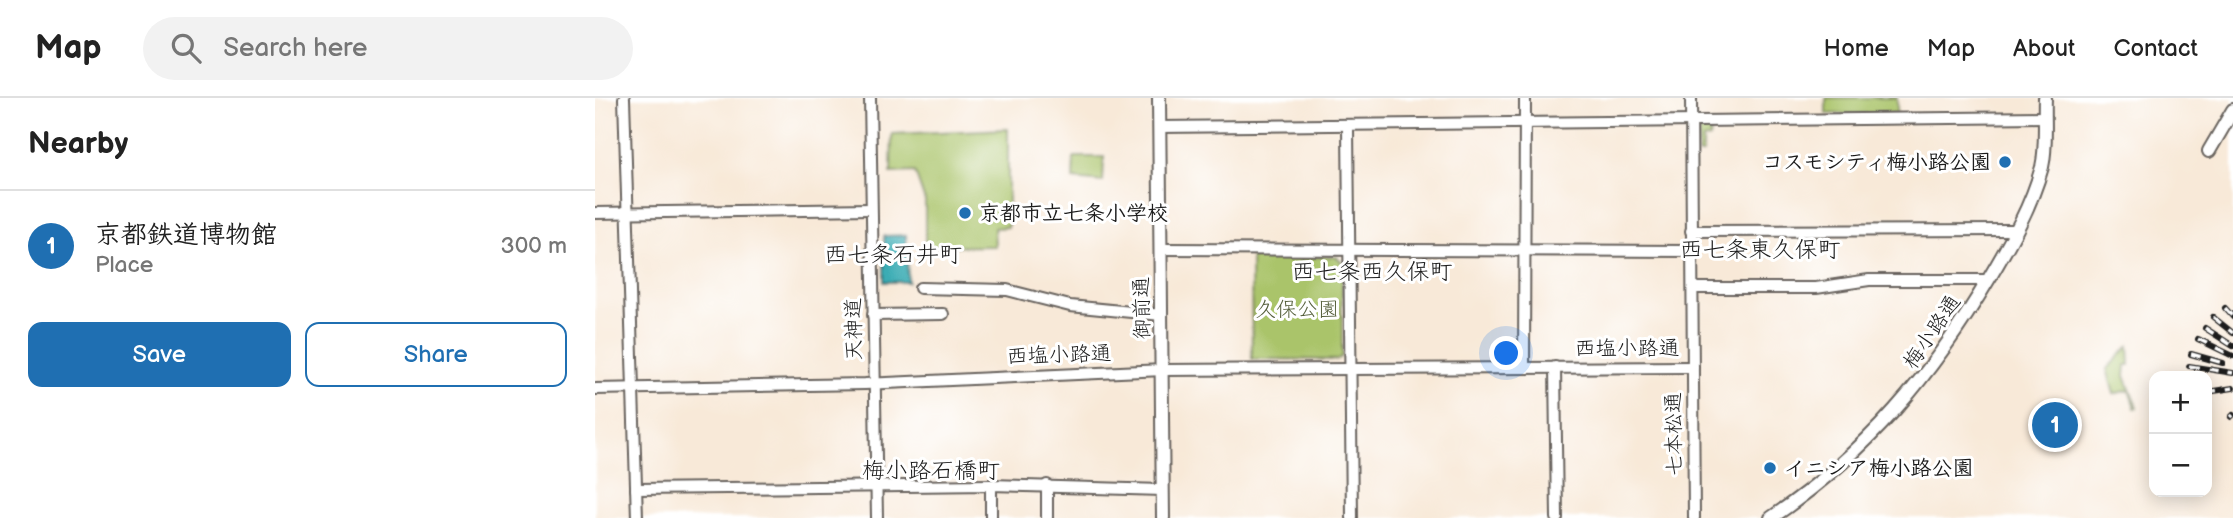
<!DOCTYPE html>
<html lang="en">
<head>
<meta charset="utf-8">
<style>
	:root { --surface:#fff; --page:#f2f2f2; --text:#222; --muted:#767676; --line:#e0e0e0; --accent:#1f6fb2 }
	body { margin:0; font-family:"Balsamiq Sans","Klee One",sans-serif; background:var(--page); color:var(--text) }
	.controls { position:absolute; right:21px; bottom:21px; display:grid; overflow:hidden; border-radius:14px; box-shadow:0 4px 18px #0003 }
	.controls button { width:63px; height:63px; display:grid; place-items:center; padding:0; border:0; border-bottom:2px solid var(--line); background:var(--surface); color:var(--text); font:35px sans-serif }
	.you { position:absolute; left:912px; top:256px; width:24px; height:24px; margin:-18px; border:5px solid #fff; border-radius:50%; background:#1a73e8; box-shadow:0 0 0 10px #1a73e833 }
	.badge { display:grid; place-items:center; width:46px; height:46px; border-radius:50%; background:var(--accent); color:#fff; font-size:23px; font-weight:700 }
	.pin { position:absolute; translate:-50% -50%; border:4px solid #fff; box-shadow:0 2px 7px #0006 }
	.list { margin:0; padding:0; list-style:none }
	h2 { display:flex; justify-content:space-between; align-items:center; height:91px; margin:0; padding:0 28px; font-size:30px }
	h2 small { font-size:23px; font-weight:400; color:var(--muted) }
	.list li { display:grid; grid-template-columns:46px 1fr auto; gap:21px; align-items:center; box-sizing:border-box; height:112px; padding:0 28px; border-top:2px solid var(--line) }
	.list b { display:block; font-size:26px; white-space:nowrap }
	.list p { margin:0; font-size:23px; white-space:nowrap; color:var(--muted) }
	.list em { font-size:23px; font-style:normal; color:var(--muted) }
	.actions { display:flex; gap:14px; padding:21px 28px }
	.actions a { flex:1; padding:16px 0; border:2px solid var(--accent); border-radius:14px; text-align:center; font-size:24px; color:var(--accent) }
	.actions .main { background:var(--accent); color:#fff }
	.icon { flex:none; width:38px; height:38px; fill:none; stroke:currentColor; stroke-width:2; stroke-linecap:round; stroke-linejoin:round }
	.map { position:relative; flex:none; width:1638px; height:420px; overflow:hidden }
	header { display:flex; align-items:center; gap:42px; box-sizing:border-box; height:98px; padding:0 35px; background:var(--surface); border-bottom:2px solid var(--line) }
	header strong { font-size:33px }
	nav { display:flex; gap:38px; margin-inline-start:auto; font-size:24px }
	.search { width:490px; height:63px; background:var(--page); display:flex; align-items:center; gap:18px; box-sizing:border-box; padding:0 24px; border-radius:38px; color:var(--muted); font-size:26px }
	main { display:flex }
	aside { flex:1; background:var(--surface) }
	.map>svg:first-child { display:block }
	.green { fill:#aac46a; stroke:#637043; stroke-width:2 }
	.water { fill:#3aacb4; stroke:#2b6468; stroke-width:2 }
	.lines { fill:none; stroke-linecap:round; stroke-linejoin:round }
	.minor-casing { stroke:#69645e; stroke-width:14 }
	.tertiary-casing { stroke:#69645e; stroke-width:16 }
	.minor { stroke:#fff; stroke-width:10 }
	.tertiary { stroke:#fff; stroke-width:12 }
	.rail-casing { stroke:#1c1c1c; stroke-width:6 }
	.rail { stroke:#fff; stroke-width:3.5; stroke-dasharray:10; stroke-linecap:butt }
	.poi-dot { fill:#1f6fb2; stroke:#fff; stroke-width:2.5 }
	.labels { text-anchor:middle; dominant-baseline:central; stroke-width:6; stroke-linejoin:round; paint-order:stroke }
	.poi-label { font-size:21px; font-weight:bold; fill:#1c1c1c; stroke:#fff; text-anchor:start }
	.street-label { font-size:21px; fill:#1c1c1c; stroke:#fff }
	.park-label { font-size:21px; fill:#555f3b; stroke:#fff }
	.neighbourhood-label { font-size:23px; fill:#1c1c1c; stroke:#fff }
</style>
</head>
<body>
<header>
<strong>Map</strong>
<div class="search"><svg class="icon" aria-label="search" viewBox="0 0 24 24"><circle cx="10" cy="10" r="6"/><path d="M15 15l6 6"/></svg>Search here</div>
<nav><a>Home</a><a>Map</a><a>About</a><a>Contact</a></nav>
</header>
<main>
<aside>
<h2>Nearby<small></small></h2>
<ul class="list">
<li><span class="badge">1</span><div><b>京都鉄道博物館</b><p>Place</p></div><em>300 m</em></li>
</ul>
<div class="actions"><a class="main">Save</a><a>Share</a></div>
</aside>
<div class="map">
<svg width="1638" height="420" viewBox="0 0 1638 420">
	<rect width="100%" height="100%" fill="#fff"/>
	<filter id="ink" filterUnits="userSpaceOnUse"><feTurbulence type="fractalNoise" baseFrequency=".0143" numOctaves="2"/><feDisplacementMap in="SourceGraphic" scale="14" xChannelSelector="R" yChannelSelector="G"/><feConvolveMatrix kernelMatrix="1 2 1 2 8 2 1 2 1" color-interpolation-filters="sRGB"/></filter>
	<filter id="wash" filterUnits="userSpaceOnUse"><feTurbulence type="fractalNoise" baseFrequency=".00686" numOctaves="4" result="noise"/><feDisplacementMap in="SourceGraphic" scale="28" xChannelSelector="R" yChannelSelector="G"/><feGaussianBlur stdDeviation="1.57" result="paint"/><feColorMatrix in="noise" values="0 0 0 0 0 0 0 0 0 0 0 0 0 0 0 0 0 1.4 0 .05"/><feComposite in="paint" operator="in"/></filter>
	<g filter="url(#wash)">
		<rect width="100%" height="100%" fill="#f8e9d8"/>
		<g class="green">
			<path d="M 1231,0 L 1302,0 L 1302,15 L 1231,16 Z"/>
			<path d="M 1110,29 L 1136,29 L 1136,32 L 1116,33 L 1115,40 L 1108,42 L 1108,56 L 1103,56 L 1104,35 Z"/>
			<path d="M 413,31 L 413,129 L 399,130 L 400,148 L 330,149 L 330,103 L 320,74 L 296,75 L 297,36 Z"/>
			<path d="M 479,59 L 509,59 L 508,84 L 478,81 Z"/>
			<path d="M 656,158 L 742,159 L 747,164 L 747,258 L 741,262 L 657,261 Z"/>
			<path d="M 1534,248 L 1535,267 L 1531,267 L 1530,278 L 1542,309 L 1540,310 L 1534,292 L 1519,296 L 1512,271 Z"/>
		</g>
		<path class="water" d="M 311,137 L 313,184 L 289,184 L 289,138 Z"/>
	</g>
	<g filter="url(#ink)">
		<g class="lines">
			<g class="minor-casing">
				<g id="minor">
					<path d="M 29,0 L 42,420"/>
					<path d="M 275,0 L 282,420"/>
					<path d="M 1096,0 L 1099,420"/>
					<path d="M 564,29 L 1450,19"/>
					<path d="M 753,29 L 757,420"/>
					<path d="M 0,115 L 276,111"/>
					<path d="M 1096,133 L 1422,132"/>
					<path d="M 566,151 L 1098,153"/>
					<path d="M 325,190 L 412,192 L 475,208 L 567,217"/>
					<path d="M 1099,190 L 1221,190 L 1274,182 L 1393,182"/>
					<path d="M 278,217 L 348,216"/>
					<path d="M 929,269 L 930,0"/>
					<path d="M 960,269 L 962,420"/>
					<path d="M 0,291 L 270,286 L 568,272 L 1098,269"/>
					<path d="M 452,387 L 452,420"/>
					<path d="M 41,391 L 396,387 L 568,392"/>
					<path d="M 396,420 L 396,387"/>
				</g>
			</g>
			<g class="tertiary-casing">
				<g id="tertiary">
					<path d="M 564,0 L 568,420"/>
					<path d="M 1614,53 L 1638,12"/>
					<path d="M 1176,420 C 1272,355 1337,277 1395,179 C 1416,143 1436,109 1447,69 C 1452,48 1449,22 1450,0"/>
				</g>
			</g>
			<use href="#minor" class="minor"/>
			<use href="#tertiary" class="tertiary"/>
			<g class="rail-casing">
				<g id="rail">
					<path d="M 1630,210 L 1638,219"/>
					<path d="M 1618,219 L 1638,235"/>
					<path d="M 1610,230 L 1638,248"/>
					<path d="M 1603,241 L 1638,258"/>
					<path d="M 1596,256 L 1628,265"/>
					<path d="M 1594,268 L 1638,275"/>
					<path d="M 1612,294 L 1638,290"/>
					<path d="M 1636,319 L 1638,317"/>
				</g>
			</g>
			<use href="#rail" class="rail"/>
		</g>
	</g>
	<g class="poi-dot">
		<circle cx="1410" cy="64" r="7"/>
		<circle cx="370" cy="115" r="7"/>
		<circle cx="1175" cy="370" r="7"/>
	</g>
	<g class="labels">
		<g class="poi-label">
			<text x="1396" y="64" text-anchor="end">コスモシティ梅小路公園</text>
			<text x="384" y="115">京都市立七条小学校</text>
			<text x="1189" y="370">イニシア梅小路公園</text>
		</g>
		<g class="street-label">
			<text transform="translate(547 210) rotate(-91)">御前通</text>
			<text transform="translate(259 231) rotate(-91)">天神道</text>
			<text transform="translate(1337 234) rotate(-56)">梅小路通</text>
			<text x="1032" y="250">西塩小路通</text>
			<text transform="translate(464 257) rotate(-2)">西塩小路通</text>
			<text transform="translate(1079 336) rotate(-91)">七本松通</text>
		</g>
		<g class="park-label">
			<text x="702" y="211">久保公園</text>
		</g>
		<g class="neighbourhood-label">
			<text x="1165" y="152">西七条東久保町</text>
			<text x="298" y="157">西七条石井町</text>
			<text x="777" y="174">西七条西久保町</text>
			<text x="336" y="373">梅小路石橋町</text>
		</g>
	</g>
</svg>
<div class="controls">
<button>+</button>
<button>−</button>
</div>
<div class="you"></div>
<div class="pin badge" style="left:1460px;top:327px">1</div>
</div>
</main>
</body>
</html>
